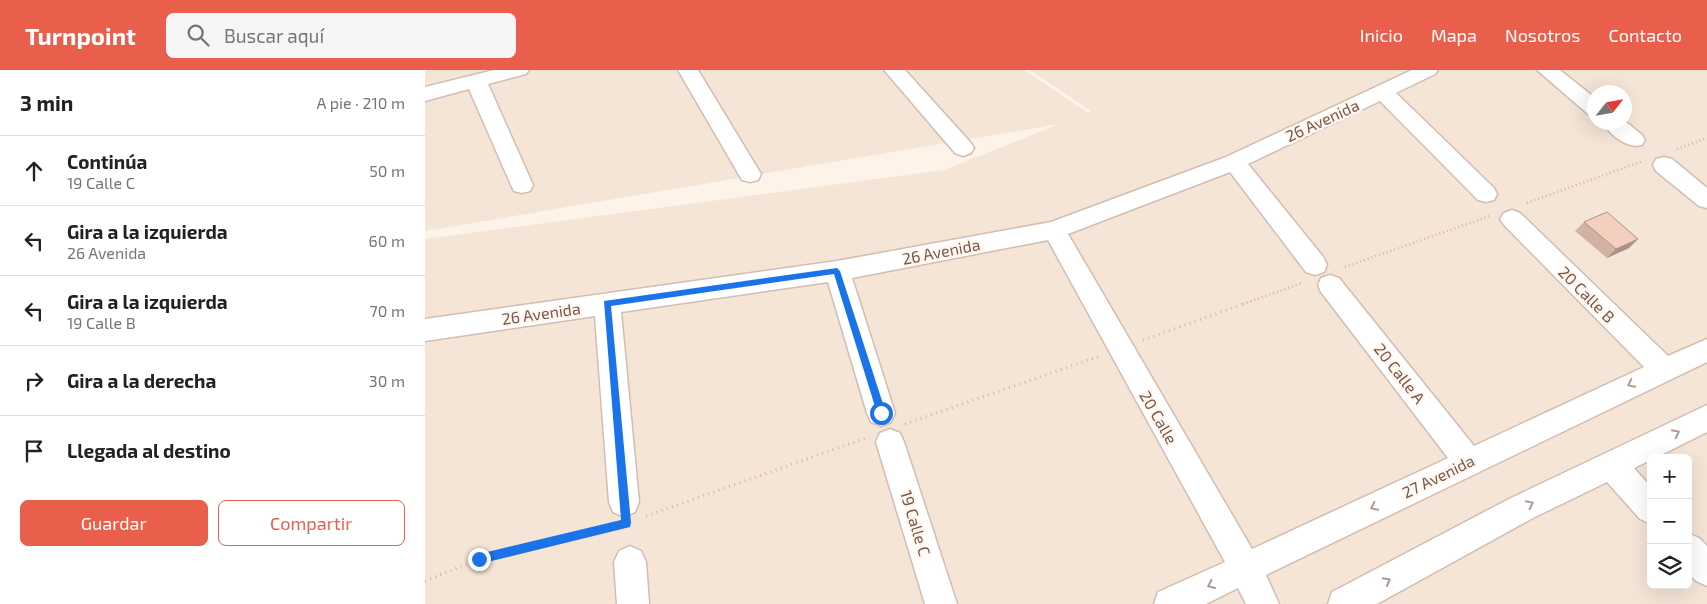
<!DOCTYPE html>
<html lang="es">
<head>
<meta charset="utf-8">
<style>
	:root { --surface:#fff; --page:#f6f6f6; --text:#222; --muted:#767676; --line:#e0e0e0; --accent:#ea5f4c }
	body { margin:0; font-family:"Exo 2",sans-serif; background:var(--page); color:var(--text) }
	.controls { position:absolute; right:15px; bottom:15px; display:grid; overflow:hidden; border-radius:8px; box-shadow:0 5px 20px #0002 }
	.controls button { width:45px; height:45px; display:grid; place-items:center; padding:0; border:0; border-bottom:1px solid var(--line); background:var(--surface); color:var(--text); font:25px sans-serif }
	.compass { position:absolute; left:1162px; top:15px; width:45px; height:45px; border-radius:50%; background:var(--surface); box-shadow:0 5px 20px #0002; rotate:59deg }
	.stop { position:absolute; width:15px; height:15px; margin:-11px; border:4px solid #1a73e8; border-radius:50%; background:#fff }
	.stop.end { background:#1a73e8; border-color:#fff; box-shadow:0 1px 5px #0008 }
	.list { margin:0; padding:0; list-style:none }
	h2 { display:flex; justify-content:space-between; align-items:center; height:65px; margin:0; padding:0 20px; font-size:21px }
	h2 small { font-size:16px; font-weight:400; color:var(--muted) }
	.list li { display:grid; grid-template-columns:32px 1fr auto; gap:15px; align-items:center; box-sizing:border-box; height:70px; padding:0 20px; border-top:1px solid var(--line) }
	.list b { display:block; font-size:19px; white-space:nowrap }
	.list p { margin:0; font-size:16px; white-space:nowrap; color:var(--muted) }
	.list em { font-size:16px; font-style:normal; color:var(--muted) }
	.actions { display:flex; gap:10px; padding:15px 20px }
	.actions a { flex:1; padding:11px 0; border:1px solid var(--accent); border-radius:8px; text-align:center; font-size:18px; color:var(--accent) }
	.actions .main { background:var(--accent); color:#fff }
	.icon { flex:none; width:28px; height:28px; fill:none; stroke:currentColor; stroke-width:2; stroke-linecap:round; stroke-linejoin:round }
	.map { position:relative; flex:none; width:1282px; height:534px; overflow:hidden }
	header { display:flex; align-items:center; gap:30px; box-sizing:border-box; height:70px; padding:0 25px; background:var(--accent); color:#fff }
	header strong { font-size:24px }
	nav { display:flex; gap:28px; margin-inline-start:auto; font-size:18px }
	.search { width:350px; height:45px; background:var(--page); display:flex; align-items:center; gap:12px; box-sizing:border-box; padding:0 18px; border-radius:8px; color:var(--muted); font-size:19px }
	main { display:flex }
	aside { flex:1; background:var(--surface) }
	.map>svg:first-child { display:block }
	.residential { fill:#f5e5d7; fill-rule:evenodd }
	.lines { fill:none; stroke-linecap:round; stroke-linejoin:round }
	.minor-casing { stroke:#d3bcb1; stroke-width:3 }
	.path-far1 { stroke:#d9b2a2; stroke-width:2.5; stroke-dasharray:1 3; stroke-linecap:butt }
	.path { stroke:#d9b2a2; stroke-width:3; stroke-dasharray:1 4.5; stroke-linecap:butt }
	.minor { fill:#fff; fill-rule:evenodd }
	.wall { fill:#d2b2a5 }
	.shaded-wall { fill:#ab9186 }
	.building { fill:#f4cfc0; stroke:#ab9186 }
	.oneway { stroke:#af9a93 }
	.route { fill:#1a73e8 }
	.labels { text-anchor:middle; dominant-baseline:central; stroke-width:5; stroke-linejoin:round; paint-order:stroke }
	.street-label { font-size:16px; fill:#79574b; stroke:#fff8f1 }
</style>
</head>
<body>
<header>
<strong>Turnpoint</strong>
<div class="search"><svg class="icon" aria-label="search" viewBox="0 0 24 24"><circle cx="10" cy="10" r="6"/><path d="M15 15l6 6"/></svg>Buscar aquí</div>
<nav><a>Inicio</a><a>Mapa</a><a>Nosotros</a><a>Contacto</a></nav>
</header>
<main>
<aside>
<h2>3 min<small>A pie · 210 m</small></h2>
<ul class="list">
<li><svg class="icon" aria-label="ahead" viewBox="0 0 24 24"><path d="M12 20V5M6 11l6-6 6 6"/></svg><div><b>Continúa</b><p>19 Calle C</p></div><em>50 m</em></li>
<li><svg class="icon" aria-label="left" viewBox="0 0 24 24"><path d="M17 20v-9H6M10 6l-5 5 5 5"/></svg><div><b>Gira a la izquierda</b><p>26 Avenida</p></div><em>60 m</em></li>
<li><svg class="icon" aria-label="left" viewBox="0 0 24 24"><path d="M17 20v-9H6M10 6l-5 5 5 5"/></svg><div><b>Gira a la izquierda</b><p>19 Calle B</p></div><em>70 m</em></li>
<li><svg class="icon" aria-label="right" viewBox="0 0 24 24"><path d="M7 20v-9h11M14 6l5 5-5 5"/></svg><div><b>Gira a la derecha</b></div><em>30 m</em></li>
<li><svg class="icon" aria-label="arrive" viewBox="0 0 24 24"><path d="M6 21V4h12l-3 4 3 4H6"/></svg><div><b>Llegada al destino</b></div></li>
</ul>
<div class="actions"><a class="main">Guardar</a><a>Compartir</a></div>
</aside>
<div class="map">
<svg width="1282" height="534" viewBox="0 0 1282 534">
	<rect width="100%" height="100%" fill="#fdf3e9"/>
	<path class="residential" d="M 0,0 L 599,0 L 663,43 L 666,41 L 605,0 L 1282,0 L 1282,534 L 0,534 L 0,169 L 519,100 L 634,54 L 0,161 ZM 1170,22 L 1200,22 L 1200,52 L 1170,52 ZM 1226,388 L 1263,388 L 1263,515 L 1226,515 Z"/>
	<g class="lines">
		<g class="minor-casing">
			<g id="minor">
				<path d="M 69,0 L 104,0 L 101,4 L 63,14 L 108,115 L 105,121 L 97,123 L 89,121 L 86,115 L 44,19 L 0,31 L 0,17 Z"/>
				<path d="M 253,0 L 273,0 L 336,104 L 333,110 L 325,112 L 317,110 Z"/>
				<path d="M 459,0 L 480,0 L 546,73 L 549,78 L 546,83 L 538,86 L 530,83 Z"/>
				<path d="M 987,0 L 1013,0 L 1010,4 L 971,23 L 1069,118 L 1072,124 L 1069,130 L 1061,132 L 1053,130 L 955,31 L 823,94 L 899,188 L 902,195 L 899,202 L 890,205 L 881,202 L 805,102 L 643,164 L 827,479 L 1023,388 L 896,222 L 893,215 L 896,208 L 905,205 L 914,208 L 1049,376 L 1219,297 L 1079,155 L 1075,149 L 1079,143 L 1087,140 L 1095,143 L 1243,286 L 1282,269 L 1282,292 L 841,505 L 854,534 L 821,534 L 813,518 L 781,534 L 729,534 L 733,522 L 800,492 L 623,170 L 427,208 L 470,343 L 466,352 L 456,356 L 446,352 L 442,343 L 403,212 L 196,242 L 214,432 L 210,442 L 199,447 L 188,442 L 184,432 L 170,246 L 0,271 L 0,249 L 412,191 L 626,152 L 801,87 Z"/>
				<path d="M 1112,0 L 1135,0 L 1170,28 L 1170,46 L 1163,44 Z"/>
				<path d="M 1200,51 L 1217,65 L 1220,70 L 1217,75 C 1202,79 1185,65 1177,52 Z"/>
				<path d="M 1239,87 L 1247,89 L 1282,118 L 1282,138 L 1274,136 L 1231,101 L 1228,95 L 1231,89 Z"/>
				<path d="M 1282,335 L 1282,362 L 1230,388 L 1226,388 L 1226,390 L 1209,398 L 1226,417 L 1226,454 L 1215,449 L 1182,412 L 1108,448 L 952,534 L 903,534 L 907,522 L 1086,428 Z"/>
				<path d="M 465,359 L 475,363 L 479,372 L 532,534 L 500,534 L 451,372 L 455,363 Z"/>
				<path d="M 1263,463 L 1274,468 L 1282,476 L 1282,516 L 1271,511 L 1263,503 Z"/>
				<path d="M 205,476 L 216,481 L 221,492 L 224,534 L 192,534 L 189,492 L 194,481 Z"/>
			</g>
		</g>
		<g class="path-far1">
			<path d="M 1252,79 L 1282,68"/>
			<path d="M 1102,133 L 1218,91"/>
			<path d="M 920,197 L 1065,146"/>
			<path d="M 818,234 L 877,213"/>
		</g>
		<g class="path">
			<path d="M 718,270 L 821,233"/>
			<path d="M 480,354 L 675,286"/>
			<path d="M 221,446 L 441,368"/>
			<path d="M 0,511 L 54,489 L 189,456"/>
		</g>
		<use href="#minor" class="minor"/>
	</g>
	<path class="wall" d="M 1159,152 L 1213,169 L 1204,178 L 1182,188 L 1150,161 Z"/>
	<path class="shaded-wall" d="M 1213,169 L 1204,178 L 1182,188 L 1191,179 Z"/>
	<path class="building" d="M 1182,142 L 1213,169 L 1191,179 L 1159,152 Z"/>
	<defs><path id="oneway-chevron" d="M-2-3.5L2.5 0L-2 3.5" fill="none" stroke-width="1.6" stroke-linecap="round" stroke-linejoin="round" transform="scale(1.25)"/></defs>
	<g class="oneway">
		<use href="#oneway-chevron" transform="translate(1206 314) rotate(154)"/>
		<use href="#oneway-chevron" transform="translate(1251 363) rotate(-26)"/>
		<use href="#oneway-chevron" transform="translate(1105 434) rotate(-26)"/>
		<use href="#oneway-chevron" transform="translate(949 437) rotate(154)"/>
		<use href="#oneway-chevron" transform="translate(962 511) rotate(-28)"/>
		<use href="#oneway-chevron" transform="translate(786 515) rotate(155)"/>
	</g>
	<path class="route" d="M 412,198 L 415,201 L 461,343 L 459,346 L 456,347 L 452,343 L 409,204 L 186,236 L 206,453 L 205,457 L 54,494 L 51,492 L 51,486 L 54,484 L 196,450 L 179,231 Z"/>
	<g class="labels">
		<g class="street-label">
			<text transform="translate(897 50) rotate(-25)">26 Avenida</text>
			<text transform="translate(516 181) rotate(-11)">26 Avenida</text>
			<text transform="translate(1162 224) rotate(45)">20 Calle B</text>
			<text transform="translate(116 243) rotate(-8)">26 Avenida</text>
			<text transform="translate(975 303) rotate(52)">20 Calle A</text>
			<text transform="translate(734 347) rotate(60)">20 Calle</text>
			<text transform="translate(1013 406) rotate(-26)">27 Avenida</text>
			<text transform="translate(491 453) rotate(73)">19 Calle C</text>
		</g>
	</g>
</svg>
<div class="controls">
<button>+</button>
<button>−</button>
<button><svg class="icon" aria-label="layers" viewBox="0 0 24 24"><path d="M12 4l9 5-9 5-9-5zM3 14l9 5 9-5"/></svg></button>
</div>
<svg class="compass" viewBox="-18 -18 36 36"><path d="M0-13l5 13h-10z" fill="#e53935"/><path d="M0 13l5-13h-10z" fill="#767676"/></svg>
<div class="stop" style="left:456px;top:343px"></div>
<div class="stop end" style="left:54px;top:489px"></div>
</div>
</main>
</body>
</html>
